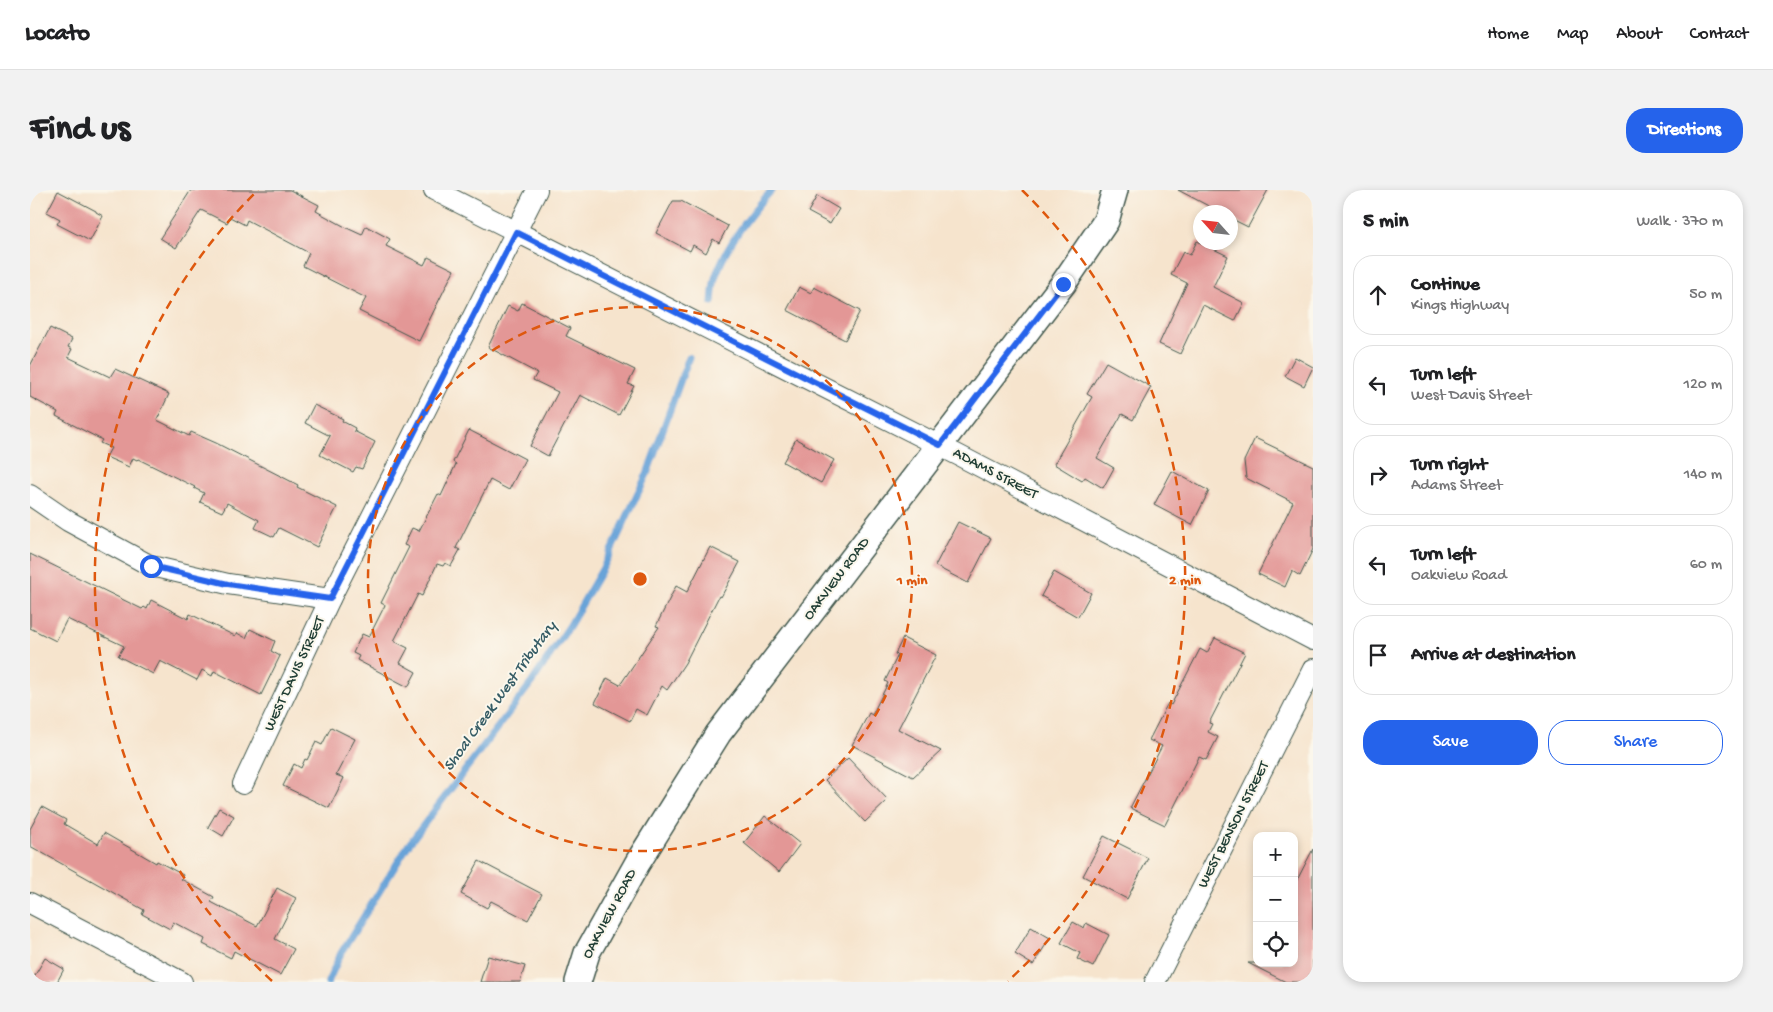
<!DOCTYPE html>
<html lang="en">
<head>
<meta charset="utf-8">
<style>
	:root { --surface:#fff; --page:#f2f2f2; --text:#202124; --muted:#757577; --line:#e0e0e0; --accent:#2563eb }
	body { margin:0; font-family:"Gochi Hand",sans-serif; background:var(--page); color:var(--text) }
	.controls { position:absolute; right:15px; bottom:15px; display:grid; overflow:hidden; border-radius:10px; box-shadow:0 2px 8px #0003 }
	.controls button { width:45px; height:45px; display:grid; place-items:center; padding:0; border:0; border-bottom:1px solid var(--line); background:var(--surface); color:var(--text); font:25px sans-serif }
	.compass { position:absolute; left:1163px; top:15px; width:45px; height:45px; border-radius:50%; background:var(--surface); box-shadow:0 2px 8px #0003; rotate:297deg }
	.stop { position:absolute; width:15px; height:15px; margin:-11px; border:4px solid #2563eb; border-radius:50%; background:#fff }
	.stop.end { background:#2563eb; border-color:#fff; box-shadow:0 1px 5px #0008 }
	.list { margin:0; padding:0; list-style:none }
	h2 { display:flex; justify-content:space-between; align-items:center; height:65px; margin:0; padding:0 20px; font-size:21px }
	h2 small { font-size:16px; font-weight:400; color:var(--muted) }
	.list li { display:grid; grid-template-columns:32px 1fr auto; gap:15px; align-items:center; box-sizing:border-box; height:80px; margin:0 10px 10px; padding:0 10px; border:1px solid var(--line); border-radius:20px }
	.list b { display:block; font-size:19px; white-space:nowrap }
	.list p { margin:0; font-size:16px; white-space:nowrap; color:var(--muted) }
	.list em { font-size:16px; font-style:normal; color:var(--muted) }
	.actions { display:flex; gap:10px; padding:15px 20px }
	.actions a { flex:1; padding:11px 0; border:1px solid var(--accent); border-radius:20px; text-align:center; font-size:18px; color:var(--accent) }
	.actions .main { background:var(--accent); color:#fff }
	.icon { flex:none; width:28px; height:28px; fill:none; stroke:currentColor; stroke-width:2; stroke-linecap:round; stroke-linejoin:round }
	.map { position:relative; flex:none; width:1283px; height:792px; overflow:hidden; border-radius:20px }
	header { display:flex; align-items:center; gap:30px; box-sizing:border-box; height:70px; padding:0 25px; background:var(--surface); border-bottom:1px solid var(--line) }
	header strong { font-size:24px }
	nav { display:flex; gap:28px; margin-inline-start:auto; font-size:18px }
	.intro { display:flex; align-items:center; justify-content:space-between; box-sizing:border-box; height:120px; padding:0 30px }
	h1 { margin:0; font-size:35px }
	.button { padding:12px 22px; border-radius:20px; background:var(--accent); color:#fff; font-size:18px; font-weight:700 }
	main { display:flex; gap:30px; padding:0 30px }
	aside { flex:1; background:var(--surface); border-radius:20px; box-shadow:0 2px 8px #0003 }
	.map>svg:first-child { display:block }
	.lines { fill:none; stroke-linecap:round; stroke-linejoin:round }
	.stream { stroke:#68a3d8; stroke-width:7 }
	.building { fill:#e39796 }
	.minor-casing { stroke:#3f564b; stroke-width:22 }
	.tertiary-casing { stroke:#3f564b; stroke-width:28 }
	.minor { stroke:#fff; stroke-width:20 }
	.tertiary { stroke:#fff; stroke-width:25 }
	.route { stroke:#2563eb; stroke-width:6 }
	.ring { fill:none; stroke:#de580e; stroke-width:2.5; stroke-dasharray:9 6 }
	.labels { text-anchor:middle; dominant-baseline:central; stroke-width:4; stroke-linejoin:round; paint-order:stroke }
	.street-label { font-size:15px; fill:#1f3d34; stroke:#fbf7ec }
	.water-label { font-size:16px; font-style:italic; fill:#355c65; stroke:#fbf7ec }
	.centre { fill:#de580e; stroke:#fbf7ec; stroke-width:2.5 }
	.ring-label { font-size:15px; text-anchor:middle; font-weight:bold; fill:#de580e; stroke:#fbf7ec; stroke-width:4; stroke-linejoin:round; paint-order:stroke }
</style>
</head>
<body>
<header>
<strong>Locato</strong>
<nav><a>Home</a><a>Map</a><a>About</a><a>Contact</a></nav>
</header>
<div class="intro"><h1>Find us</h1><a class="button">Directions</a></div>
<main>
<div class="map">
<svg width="1283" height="792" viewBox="0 0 1283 792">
	<rect width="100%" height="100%" fill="#fbf7ec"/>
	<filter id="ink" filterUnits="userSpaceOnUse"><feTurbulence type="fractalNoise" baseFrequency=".02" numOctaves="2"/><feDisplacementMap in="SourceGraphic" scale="10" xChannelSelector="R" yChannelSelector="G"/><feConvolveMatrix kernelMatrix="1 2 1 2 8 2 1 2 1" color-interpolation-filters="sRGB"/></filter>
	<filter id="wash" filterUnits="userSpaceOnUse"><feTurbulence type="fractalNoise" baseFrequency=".0096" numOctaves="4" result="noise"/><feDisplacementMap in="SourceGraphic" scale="20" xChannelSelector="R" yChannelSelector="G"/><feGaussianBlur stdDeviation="1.12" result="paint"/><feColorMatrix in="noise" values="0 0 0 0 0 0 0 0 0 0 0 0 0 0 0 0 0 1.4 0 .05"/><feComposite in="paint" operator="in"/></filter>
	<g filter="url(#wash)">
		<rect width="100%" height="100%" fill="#f6e4cd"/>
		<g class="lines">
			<g class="stream">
				<path d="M 682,112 C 683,103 683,93 686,85 C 697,55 721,23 742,0"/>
				<path d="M 298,792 L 311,763 L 379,654 L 502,492 L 540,435 L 574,376 L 617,284 L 659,167"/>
			</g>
		</g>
		<g id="blocks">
			<g class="building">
				<path d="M 161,0 L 260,0 L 289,15 L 286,21 L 319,39 L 332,45 L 336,36 L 360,49 L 356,56 L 394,75 L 398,67 L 424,80 L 389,151 L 329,121 L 336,108 L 273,76 L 279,63 L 217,30 L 215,35 L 200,27 L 197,33 L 171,20 L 146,58 L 130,48 Z"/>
				<path d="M 1148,0 L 1238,0 L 1218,37 L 1200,28 L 1200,22 L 1190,22 Z"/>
				<path d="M 28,1 L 66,21 L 66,22 L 73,26 L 60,51 L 27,34 L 30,29 L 17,22 Z"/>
				<path d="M 787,6 L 809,19 L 800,34 L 778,22 Z"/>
				<path d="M 643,11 L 651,11 L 698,36 L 689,53 L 683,49 L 676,63 L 663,55 L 660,61 L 626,43 Z"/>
				<path d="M 1167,51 L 1198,66 L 1183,97 L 1214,113 L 1205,131 L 1173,115 L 1150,164 L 1129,154 L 1157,93 L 1141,85 L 1153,62 L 1160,65 Z"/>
				<path d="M 769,97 L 781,103 L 784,97 L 830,121 L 815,150 L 757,120 Z"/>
				<path d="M 492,113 L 540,138 L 536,146 L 605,180 L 598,194 L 604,196 L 589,225 L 550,205 L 518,266 L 500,256 L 528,202 L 503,190 L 507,183 L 458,157 L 478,116 L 488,121 Z"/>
				<path d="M 20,138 L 42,149 L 38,157 L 42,159 L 38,167 L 80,187 L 85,179 L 139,204 L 127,230 L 159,246 L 161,242 L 186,253 L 268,295 L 267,297 L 307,317 L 287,357 L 249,338 L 244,347 L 225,338 L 229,330 L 197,313 L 192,322 L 170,312 L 174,303 L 164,298 L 165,297 L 108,269 L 107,270 L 103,268 L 99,277 L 76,267 L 81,258 L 70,253 L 72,250 L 26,226 L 28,222 L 0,207 L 0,176 Z"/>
				<path d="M 1265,167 L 1283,177 L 1274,196 L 1255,186 Z"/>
				<path d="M 1076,172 L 1121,197 L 1103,230 L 1092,224 L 1067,268 L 1084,278 L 1073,298 L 1055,287 L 1052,291 L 1024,274 L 1062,207 L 1057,204 Z"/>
				<path d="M 284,215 L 313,229 L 312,231 L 325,238 L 324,241 L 345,252 L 332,279 L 326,277 L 323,282 L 290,265 L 300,246 L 275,233 Z"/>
				<path d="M 439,240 L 495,269 L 479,300 L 460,290 L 426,358 L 430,360 L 421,376 L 415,373 L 413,376 L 407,374 L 392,406 L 388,404 L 364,451 L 378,458 L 370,473 L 386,482 L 378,497 L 327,470 L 329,466 L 323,463 L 332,444 L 339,447 L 355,415 L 351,413 L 379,357 L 374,355 L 382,338 L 389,341 L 408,304 L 411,306 L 426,274 L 423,272 Z"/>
				<path d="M 1225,248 L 1283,276 L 1283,359 L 1270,386 L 1262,381 L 1255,397 L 1228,384 L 1263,312 L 1216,288 L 1214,271 Z"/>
				<path d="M 766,249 L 804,270 L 791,293 L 753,272 Z"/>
				<path d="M 1142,281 L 1179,301 L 1162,335 L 1124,315 Z"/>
				<path d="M 928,332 L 961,348 L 938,393 L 905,376 Z"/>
				<path d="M 680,357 L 710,372 L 691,407 L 689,406 L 655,473 L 637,500 L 632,496 L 617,525 L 606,519 L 600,531 L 565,513 L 577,488 L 590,495 L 629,437 L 626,436 L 646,396 L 657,402 Z"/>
				<path d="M 0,364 L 112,419 L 114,417 L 117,419 L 121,410 L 158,429 L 160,424 L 205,446 L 207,443 L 216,448 L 220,439 L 245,451 L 241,461 L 250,466 L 231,505 L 184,481 L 182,486 L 172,480 L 167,490 L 130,471 L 123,484 L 88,466 L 94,456 L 37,429 L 26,451 L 0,438 Z"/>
				<path d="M 1024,382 L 1061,403 L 1048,427 L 1011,406 Z"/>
				<path d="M 873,448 L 906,465 L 868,539 L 911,561 L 883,587 L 822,555 L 839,523 L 842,525 L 858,493 L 855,491 L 868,465 L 865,464 Z"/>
				<path d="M 1185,448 L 1215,463 L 1179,533 L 1182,534 L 1178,542 L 1188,547 L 1176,570 L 1169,567 L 1135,635 L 1100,618 L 1132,556 L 1119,550 L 1138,513 L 1141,515 L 1170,459 L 1177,463 Z"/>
				<path d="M 301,537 L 325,549 L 306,585 L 314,588 L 299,618 L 253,596 L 264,574 L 271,578 L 275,569 L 277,570 L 286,552 L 292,555 Z"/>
				<path d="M 818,568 L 858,610 L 835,632 L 795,590 Z"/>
				<path d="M 12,617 L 36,630 L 34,634 L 68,654 L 74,643 L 126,673 L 127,671 L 153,685 L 151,689 L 184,707 L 181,712 L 227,736 L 247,698 L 266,708 L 245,749 L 264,759 L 250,785 L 204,761 L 201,768 L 173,754 L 175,749 L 143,732 L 140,739 L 112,724 L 114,720 L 0,656 L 0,639 Z"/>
				<path d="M 189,618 L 204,626 L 193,646 L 178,637 Z"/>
				<path d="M 735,626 L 770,654 L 749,682 L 714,653 Z"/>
				<path d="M 1074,646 L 1118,668 L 1097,709 L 1053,686 Z"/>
				<path d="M 1283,659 L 1283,778 L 1276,792 L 1256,792 L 1218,773 L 1264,773 L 1264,696 Z"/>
				<path d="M 449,671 L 512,704 L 498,730 L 461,711 L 457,718 L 431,704 Z"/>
				<path d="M 1043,732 L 1054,738 L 1056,733 L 1079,745 L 1063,777 L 1047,769 L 1050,763 L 1031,753 Z"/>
				<path d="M 1001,737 L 1020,748 L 1003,775 L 985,764 Z"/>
				<path d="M 458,766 L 495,776 L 490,792 L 450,792 Z"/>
				<path d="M 15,768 L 34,779 L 27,792 L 1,792 Z"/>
			</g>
		</g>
	</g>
	<g filter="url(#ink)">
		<use href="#blocks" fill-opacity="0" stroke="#3f564b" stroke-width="1"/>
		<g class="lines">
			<g class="minor-casing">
				<g id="minor">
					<path d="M 404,0 L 928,265 L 1283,450"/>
					<path d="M 0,305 L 38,331 L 121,376 L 198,394 L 300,409"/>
					<path d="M 213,594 L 300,409 L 507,0"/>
					<path d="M 0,713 L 152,792"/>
					<path d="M 1125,792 L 1283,479"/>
				</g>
			</g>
			<g class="tertiary-casing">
				<path id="tertiary" d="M 548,792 L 557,763 L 608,672 L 688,544 L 1033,94 L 1076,31 L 1085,0"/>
			</g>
			<use href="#minor" class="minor"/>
			<use href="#tertiary" class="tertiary"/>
		</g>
	</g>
	<g class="lines" filter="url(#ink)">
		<path class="route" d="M 121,376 L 198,394 L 300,409 L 486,42 L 910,255 L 1033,94"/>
	</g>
	<g class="ring">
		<circle cx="610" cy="389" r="272"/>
		<path d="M242 791A545 545 0 0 1 228 0M992 0A545 545 0 0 1 978 791"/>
	</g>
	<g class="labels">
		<g class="street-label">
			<text transform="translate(965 284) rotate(28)">ADAMS STREET</text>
			<text transform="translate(807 389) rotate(-53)">OAKVIEW ROAD</text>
			<text transform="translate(265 484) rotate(-65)">WEST DAVIS STREET</text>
			<text transform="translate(1204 635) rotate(-63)">WEST BENSON STREET</text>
			<text transform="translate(580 724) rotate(-62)">OAKVIEW ROAD</text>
		</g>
		<g class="water-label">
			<text transform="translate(471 507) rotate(-54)">Shoal Creek West Tributary</text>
		</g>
	</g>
	<circle cx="610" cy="389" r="8" class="centre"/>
	<g class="ring-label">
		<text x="882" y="394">1 min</text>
		<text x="1155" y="394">2 min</text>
	</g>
</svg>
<div class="controls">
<button>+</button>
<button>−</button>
<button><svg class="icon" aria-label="locate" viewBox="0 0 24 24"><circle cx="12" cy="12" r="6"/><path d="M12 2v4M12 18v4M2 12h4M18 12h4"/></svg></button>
</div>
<svg class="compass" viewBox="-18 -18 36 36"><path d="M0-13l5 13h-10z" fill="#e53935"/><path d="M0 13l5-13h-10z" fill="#757577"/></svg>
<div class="stop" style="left:121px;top:376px"></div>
<div class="stop end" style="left:1033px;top:94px"></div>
</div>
<aside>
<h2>5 min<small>Walk · 370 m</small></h2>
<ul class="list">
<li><svg class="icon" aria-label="ahead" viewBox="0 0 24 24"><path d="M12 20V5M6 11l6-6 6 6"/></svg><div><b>Continue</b><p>Kings Highway</p></div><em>50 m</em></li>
<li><svg class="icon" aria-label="left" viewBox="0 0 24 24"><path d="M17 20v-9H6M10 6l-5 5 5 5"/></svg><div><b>Turn left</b><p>West Davis Street</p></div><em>120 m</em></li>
<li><svg class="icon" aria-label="right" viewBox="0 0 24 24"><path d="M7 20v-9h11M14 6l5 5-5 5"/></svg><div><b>Turn right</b><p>Adams Street</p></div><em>140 m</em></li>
<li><svg class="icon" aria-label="left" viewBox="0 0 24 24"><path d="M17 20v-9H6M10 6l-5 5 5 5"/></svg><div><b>Turn left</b><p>Oakview Road</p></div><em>60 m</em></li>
<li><svg class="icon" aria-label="arrive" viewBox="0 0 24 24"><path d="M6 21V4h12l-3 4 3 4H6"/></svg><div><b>Arrive at destination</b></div></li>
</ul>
<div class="actions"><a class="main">Save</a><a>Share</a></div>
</aside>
</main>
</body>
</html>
